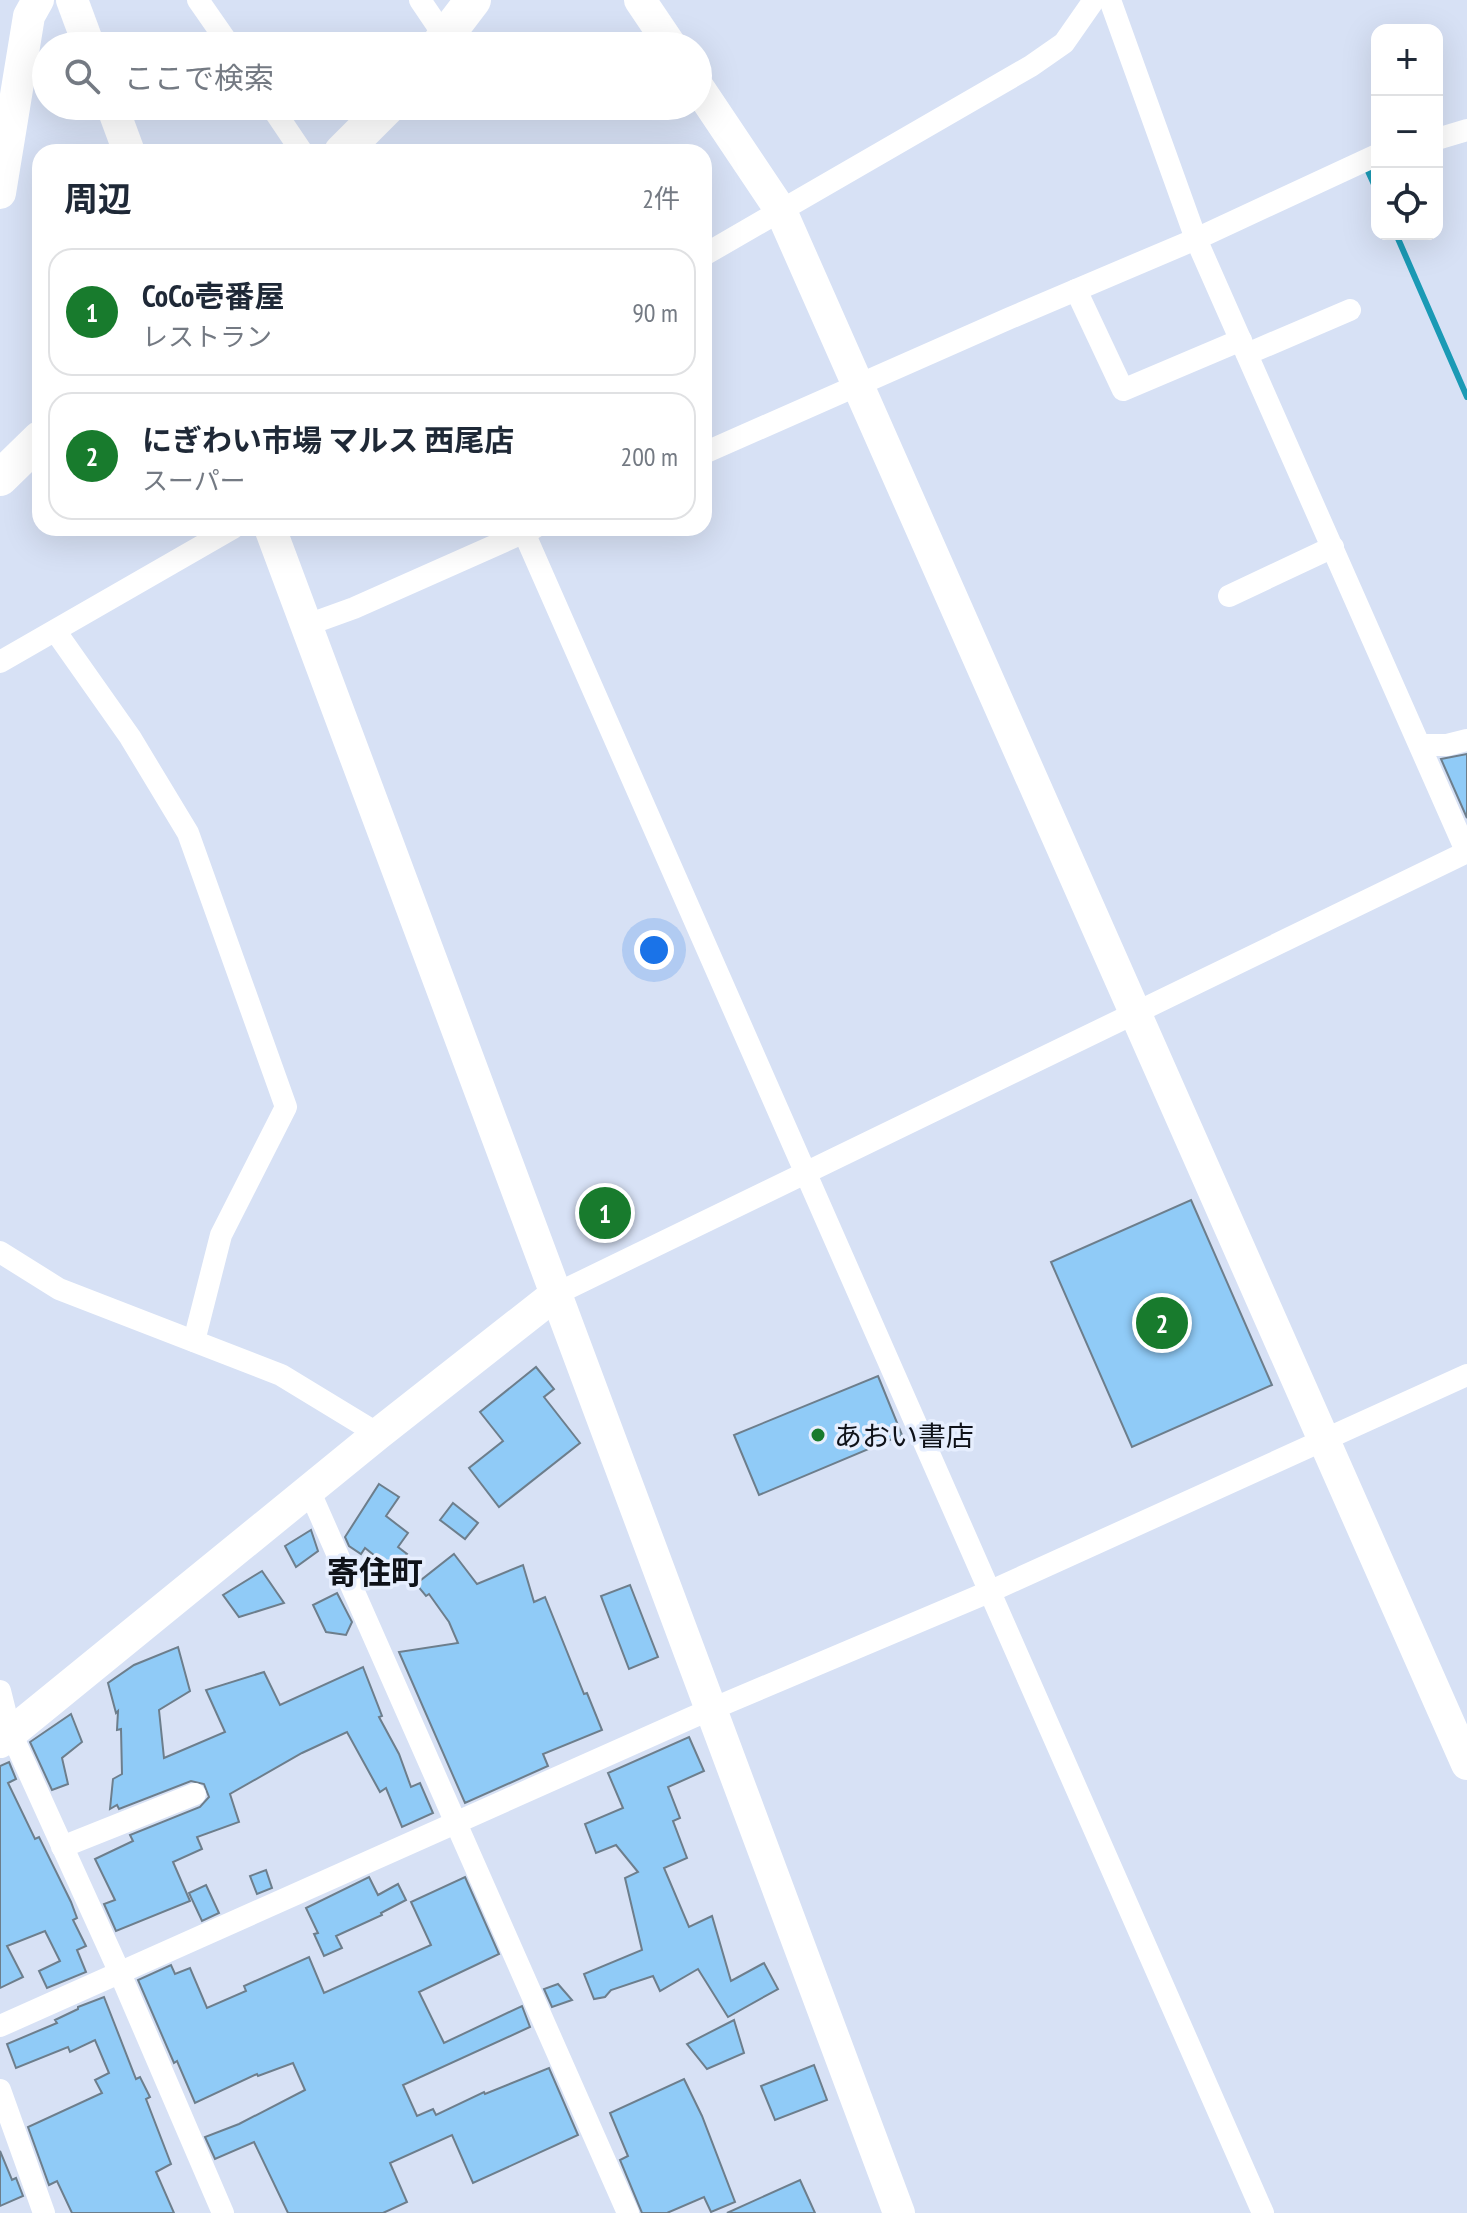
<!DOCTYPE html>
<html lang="ja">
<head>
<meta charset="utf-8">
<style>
	:root { --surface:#fff; --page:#f6f6f7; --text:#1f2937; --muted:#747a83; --line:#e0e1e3; --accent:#187b2d }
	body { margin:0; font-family:"PT Sans Narrow","Noto Sans JP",sans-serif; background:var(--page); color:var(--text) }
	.controls { position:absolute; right:24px; top:24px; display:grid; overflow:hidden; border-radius:16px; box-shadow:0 8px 32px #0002 }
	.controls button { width:72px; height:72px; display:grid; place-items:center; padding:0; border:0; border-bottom:2px solid var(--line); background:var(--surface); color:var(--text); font:40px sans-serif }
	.you { position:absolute; left:654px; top:950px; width:28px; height:28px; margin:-20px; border:6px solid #fff; border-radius:50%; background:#1a73e8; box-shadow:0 0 0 12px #1a73e833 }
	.badge { display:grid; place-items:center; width:52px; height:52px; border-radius:50%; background:var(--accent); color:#fff; font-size:26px; font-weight:700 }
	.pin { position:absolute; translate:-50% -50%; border:4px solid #fff; box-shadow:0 2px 8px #0006 }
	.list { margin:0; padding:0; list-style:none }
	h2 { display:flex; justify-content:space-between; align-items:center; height:104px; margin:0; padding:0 32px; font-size:34px }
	h2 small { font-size:26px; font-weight:400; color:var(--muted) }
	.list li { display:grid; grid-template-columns:52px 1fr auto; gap:24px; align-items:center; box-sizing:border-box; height:128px; margin:0 16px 16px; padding:0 16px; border:2px solid var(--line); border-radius:24px }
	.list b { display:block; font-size:30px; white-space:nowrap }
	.list p { margin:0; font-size:26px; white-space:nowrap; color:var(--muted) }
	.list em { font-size:26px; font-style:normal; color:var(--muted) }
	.icon { flex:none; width:44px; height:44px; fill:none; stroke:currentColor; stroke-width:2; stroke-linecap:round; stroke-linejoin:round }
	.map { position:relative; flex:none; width:1467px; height:2213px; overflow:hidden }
	.search { position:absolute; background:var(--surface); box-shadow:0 8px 32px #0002; left:32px; top:32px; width:680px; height:88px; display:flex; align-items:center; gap:20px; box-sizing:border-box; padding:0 28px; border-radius:44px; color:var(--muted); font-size:30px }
	.panel { position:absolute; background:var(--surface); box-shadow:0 8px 32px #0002; left:32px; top:144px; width:680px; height:392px; border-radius:24px }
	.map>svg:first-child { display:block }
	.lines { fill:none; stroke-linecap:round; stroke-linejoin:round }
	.stream { stroke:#1b9ab5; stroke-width:6 }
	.building { fill:#90cbf7; stroke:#6d7e8c; stroke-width:2 }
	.street { stroke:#fff; stroke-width:22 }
	.secondary { stroke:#fff; stroke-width:32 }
	.primary { stroke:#fff; stroke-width:36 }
	.poi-dot { fill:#187b2d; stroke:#e6eefe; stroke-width:3 }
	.labels { text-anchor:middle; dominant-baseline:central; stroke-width:7; stroke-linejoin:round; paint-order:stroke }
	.poi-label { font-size:28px; fill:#0f1219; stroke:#e6eefe; text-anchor:start }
	.quarter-label { font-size:32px; font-weight:bold; fill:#0f1219; stroke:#e6eefe }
</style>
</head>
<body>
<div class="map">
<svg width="1467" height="2213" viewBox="0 0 1467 2213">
	<rect width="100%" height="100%" fill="#d7e1f5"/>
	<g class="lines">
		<g class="stream">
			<path d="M 1367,169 L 1377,191"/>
			<path d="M 1396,234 L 1467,397"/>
		</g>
	</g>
	<g class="building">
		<path d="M 1467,754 L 1467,818 L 1441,759 Z"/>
		<path d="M 607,1189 L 623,1229 L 604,1237 L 588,1197 Z"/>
		<path d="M 1191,1200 L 1272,1385 L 1132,1447 L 1051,1262 Z"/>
		<path d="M 536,1367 L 554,1389 L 544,1397 L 580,1443 L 499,1507 L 469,1468 L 503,1441 L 480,1412 Z"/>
		<path d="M 878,1376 L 902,1435 L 759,1495 L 734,1435 Z"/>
		<path d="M 379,1484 L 399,1497 L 386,1516 L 408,1533 L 398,1547 L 407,1554 L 394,1571 L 365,1548 L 361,1554 L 349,1546 L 345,1537 Z"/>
		<path d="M 453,1503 L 478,1523 L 465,1539 L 440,1520 Z"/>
		<path d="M 311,1530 L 318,1551 L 296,1567 L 285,1546 Z"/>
		<path d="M 454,1554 L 477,1584 L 523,1565 L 534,1602 L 545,1597 L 584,1694 L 587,1693 L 602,1730 L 543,1754 L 548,1766 L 465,1803 L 399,1652 L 458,1643 L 449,1622 L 429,1594 L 426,1596 L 416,1584 Z"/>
		<path d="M 262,1571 L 284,1603 L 239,1617 L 223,1595 Z"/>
		<path d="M 630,1585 L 658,1657 L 629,1669 L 601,1596 Z"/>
		<path d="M 337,1593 L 352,1622 L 346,1635 L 326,1632 L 313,1605 Z"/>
		<path d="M 178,1647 L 190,1691 L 159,1710 L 164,1758 L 225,1732 L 206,1690 L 264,1672 L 280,1705 L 363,1667 L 382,1716 L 379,1717 L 399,1754 L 411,1787 L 420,1783 L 433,1813 L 402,1827 L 386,1788 L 380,1792 L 347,1732 L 302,1753 L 230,1794 L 239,1822 L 197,1837 L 202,1849 L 173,1862 L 190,1901 L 116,1931 L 104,1904 L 115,1900 L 95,1859 L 133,1841 L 130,1835 L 200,1807 L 209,1797 L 204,1784 L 191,1781 L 119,1809 L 117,1805 L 110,1809 L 113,1779 L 122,1774 L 121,1729 L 117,1730 L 118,1711 L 116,1713 L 108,1683 L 134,1665 Z"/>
		<path d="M 71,1714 L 82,1742 L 62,1758 L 68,1784 L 52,1790 L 30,1742 Z"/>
		<path d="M 689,1737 L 704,1771 L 668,1787 L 680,1818 L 673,1821 L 687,1858 L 664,1868 L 689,1927 L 712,1916 L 731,1981 L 764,1963 L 778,1989 L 728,2017 L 698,1969 L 660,1991 L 653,1976 L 611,1990 L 605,1997 L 594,1999 L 584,1974 L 642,1950 L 625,1878 L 638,1872 L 616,1845 L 596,1853 L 585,1824 L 623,1808 L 608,1773 Z"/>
		<path d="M 9,1762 L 16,1779 L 8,1783 L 35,1839 L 39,1837 L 71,1902 L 77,1918 L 73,1920 L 86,1946 L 77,1950 L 86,1972 L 47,1988 L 39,1971 L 60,1961 L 45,1931 L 7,1946 L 23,1977 L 0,1988 L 0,1766 Z"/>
		<path d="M 266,1870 L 272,1888 L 257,1894 L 250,1876 Z"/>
		<path d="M 369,1877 L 378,1895 L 398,1884 L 406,1900 L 381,1913 L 382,1915 L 336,1936 L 342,1948 L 324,1956 L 314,1934 L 318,1933 L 306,1908 Z"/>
		<path d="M 465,1877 L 499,1954 L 419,1992 L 444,2043 L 522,2006 L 530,2027 L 403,2085 L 417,2116 L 433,2109 L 436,2115 L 484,2092 L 485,2094 L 549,2068 L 578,2135 L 473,2183 L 452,2135 L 390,2163 L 407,2202 L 383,2213 L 288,2213 L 254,2142 L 215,2159 L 205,2137 L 239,2124 L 305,2090 L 293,2063 L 258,2076 L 257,2074 L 195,2103 L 177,2061 L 174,2063 L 138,1980 L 171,1965 L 175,1974 L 190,1968 L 207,2008 L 246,1991 L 244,1986 L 309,1957 L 324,1993 L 431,1945 L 411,1902 Z"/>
		<path d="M 206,1885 L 219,1913 L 202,1921 L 189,1893 Z"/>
		<path d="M 558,1984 L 572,2000 L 552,2007 L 544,1989 Z"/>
		<path d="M 104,1997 L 136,2079 L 140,2077 L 150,2097 L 146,2099 L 171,2164 L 156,2172 L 174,2213 L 72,2213 L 57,2181 L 49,2185 L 28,2127 L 102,2093 L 95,2080 L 109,2073 L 95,2040 L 70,2052 L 68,2047 L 16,2068 L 7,2044 L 57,2023 L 55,2020 L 78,2009 L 78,2007 Z"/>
		<path d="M 734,2020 L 744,2053 L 707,2069 L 687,2044 Z"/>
		<path d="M 814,2065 L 827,2100 L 775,2120 L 761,2086 Z"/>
		<path d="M 684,2079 L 702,2116 L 735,2202 L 711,2212 L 704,2197 L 667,2213 L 642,2213 L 620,2160 L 628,2156 L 610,2113 Z"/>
		<path d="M 0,2151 L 12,2180 L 16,2178 L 23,2196 L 0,2206 Z"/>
		<path d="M 800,2180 L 815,2213 L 727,2213 Z"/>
	</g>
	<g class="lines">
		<g class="street">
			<path d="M 198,0 L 230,46"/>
			<path d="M 420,0 L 445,37"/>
			<path d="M 1110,0 L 1196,239 L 1467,853"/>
			<path d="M 271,106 L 302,152"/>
			<path d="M 1437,139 L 1467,130"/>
			<path d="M 704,255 L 1031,66 L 1064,43 L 1094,0"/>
			<path d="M 1076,290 L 1123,390 L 1241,340"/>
			<path d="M 1247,354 L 1350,310"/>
			<path d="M 704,453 L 1010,318 L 1196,239 L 1377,155"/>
			<path d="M 522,528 L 1263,2213"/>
			<path d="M 1229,596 L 1333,547"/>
			<path d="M 307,625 L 354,608 L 534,528"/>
			<path d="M 56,632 L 130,737 L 188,833 L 286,1107 L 221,1235 L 194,1341"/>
			<path d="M 0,662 L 233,528"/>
			<path d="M 1421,745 L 1447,745 L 1467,740"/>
			<path d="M 0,1252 L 59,1289 L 281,1375 L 378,1434"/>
			<path d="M 556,1294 L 1467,852"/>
			<path d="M 309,1490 L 628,2213"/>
			<path d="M 0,1691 L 10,1731 L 119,1971 L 223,2213"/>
			<path d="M 62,1847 L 195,1794"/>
			<path d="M 0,2026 L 693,1717 L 991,1591 L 1467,1375"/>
			<path d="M 0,2090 L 44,2213"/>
		</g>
		<g class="secondary">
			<path d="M 72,0 L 89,46"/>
			<path d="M 640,0 L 671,46"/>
			<path d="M 698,87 L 781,211 L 1467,1764"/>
			<path d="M 112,106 L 129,152"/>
			<path d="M 0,193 L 29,16 L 38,0"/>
			<path d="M 270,528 L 899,2213"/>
			<path d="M 0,1742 L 378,1434 L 556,1294"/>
		</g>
		<g class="primary">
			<path d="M 438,46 L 473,0"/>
			<path d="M 342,152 L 388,106"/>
			<path d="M 0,478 L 40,439"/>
		</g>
	</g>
	<circle class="poi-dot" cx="818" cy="1435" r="8"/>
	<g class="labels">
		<g class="poi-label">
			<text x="834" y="1435">あおい書店</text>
		</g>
		<g class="quarter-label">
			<text x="375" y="1572">寄住町</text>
		</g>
	</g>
</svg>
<div class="controls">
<button>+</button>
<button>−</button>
<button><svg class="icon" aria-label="locate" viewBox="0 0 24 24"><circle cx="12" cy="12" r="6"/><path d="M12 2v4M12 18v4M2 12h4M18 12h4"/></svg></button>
</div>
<div class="you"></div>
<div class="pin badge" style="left:605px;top:1213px">1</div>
<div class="pin badge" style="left:1162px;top:1323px">2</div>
<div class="search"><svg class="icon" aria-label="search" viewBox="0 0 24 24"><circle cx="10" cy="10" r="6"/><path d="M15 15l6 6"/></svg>ここで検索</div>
<section class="panel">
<h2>周辺<small>2件</small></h2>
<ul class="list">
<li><span class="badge">1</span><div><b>CoCo壱番屋</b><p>レストラン</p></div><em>90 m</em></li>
<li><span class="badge">2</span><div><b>にぎわい市場 マルス 西尾店</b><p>スーパー</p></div><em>200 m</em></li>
</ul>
</section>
</div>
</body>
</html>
